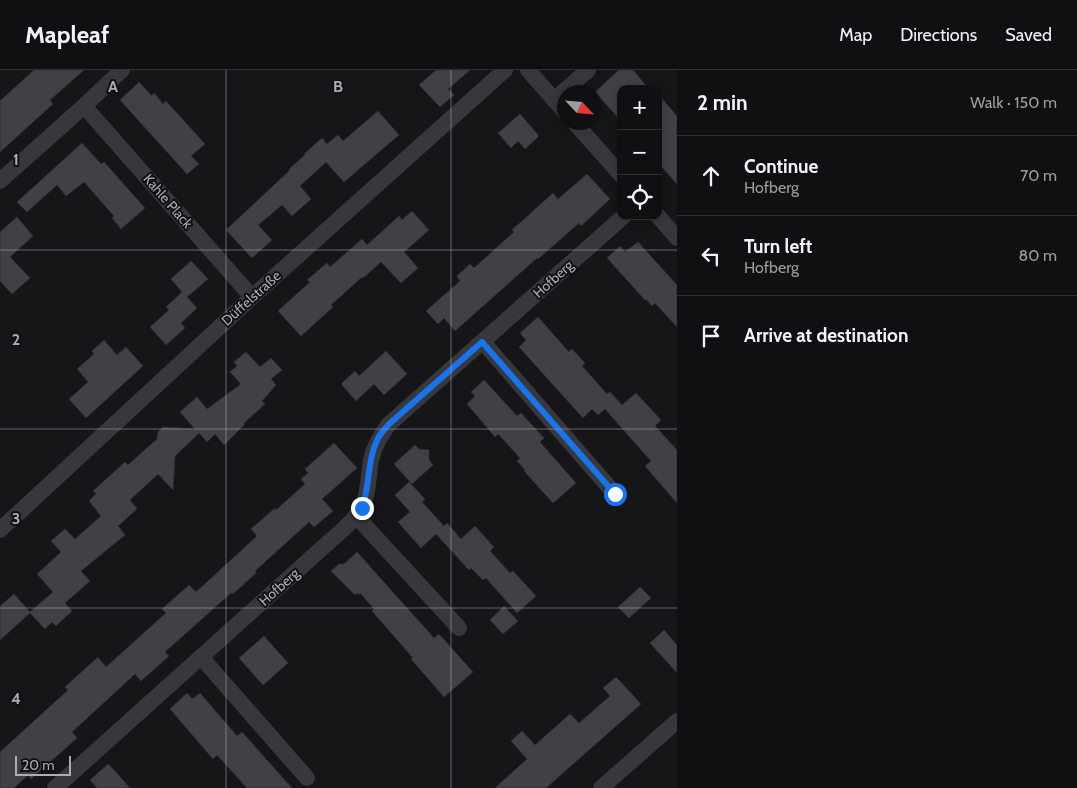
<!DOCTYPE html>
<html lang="en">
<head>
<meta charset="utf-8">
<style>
	:root { --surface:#101012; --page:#19191b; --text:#f1f3f6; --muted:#9c9d9f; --line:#303032 }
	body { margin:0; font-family:Cabin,sans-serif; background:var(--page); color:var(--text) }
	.controls { position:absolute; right:15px; top:15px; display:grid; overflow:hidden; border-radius:10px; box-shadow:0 2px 8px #0003 }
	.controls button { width:45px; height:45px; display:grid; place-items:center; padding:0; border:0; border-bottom:1px solid var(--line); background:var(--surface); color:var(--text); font:25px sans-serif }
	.compass { position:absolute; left:557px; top:15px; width:45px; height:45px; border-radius:50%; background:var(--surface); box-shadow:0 2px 8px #0003; rotate:116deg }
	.scale { position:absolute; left:15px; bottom:12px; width:56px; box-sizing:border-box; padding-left:5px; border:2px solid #a8adb8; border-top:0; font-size:14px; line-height:18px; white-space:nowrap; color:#a8adb8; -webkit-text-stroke:4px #111113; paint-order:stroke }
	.stop { position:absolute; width:15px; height:15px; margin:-11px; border:4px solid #1a73e8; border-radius:50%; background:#fff }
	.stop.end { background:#1a73e8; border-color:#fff; box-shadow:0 1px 5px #0008 }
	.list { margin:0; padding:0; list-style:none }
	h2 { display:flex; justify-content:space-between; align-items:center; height:65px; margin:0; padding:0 20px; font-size:21px }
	h2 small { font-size:16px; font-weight:400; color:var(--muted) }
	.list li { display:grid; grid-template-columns:32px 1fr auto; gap:15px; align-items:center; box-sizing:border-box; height:80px; padding:0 20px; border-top:1px solid var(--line) }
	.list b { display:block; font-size:19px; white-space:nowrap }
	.list p { margin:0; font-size:16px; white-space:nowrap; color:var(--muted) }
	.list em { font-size:16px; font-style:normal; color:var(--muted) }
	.icon { flex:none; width:28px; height:28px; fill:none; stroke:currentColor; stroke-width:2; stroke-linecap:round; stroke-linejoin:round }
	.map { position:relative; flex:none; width:677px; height:718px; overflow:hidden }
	header { display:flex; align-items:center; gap:30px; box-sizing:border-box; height:70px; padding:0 25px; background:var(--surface); border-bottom:1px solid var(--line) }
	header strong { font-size:24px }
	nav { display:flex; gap:28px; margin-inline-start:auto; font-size:18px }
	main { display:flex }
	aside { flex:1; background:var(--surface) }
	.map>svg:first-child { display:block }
	.building { fill:#404145; stroke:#303034 }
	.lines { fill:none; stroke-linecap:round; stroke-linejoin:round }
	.minor { stroke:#37383d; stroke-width:16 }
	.route { stroke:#1a73e8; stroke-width:6 }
	.grid { fill:none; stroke:#a8adb8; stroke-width:1; stroke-opacity:0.55 }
	.labels { text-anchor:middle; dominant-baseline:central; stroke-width:4; stroke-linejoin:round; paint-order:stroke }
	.street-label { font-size:14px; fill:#a8adb8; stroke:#111113 }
	.grid-label { font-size:16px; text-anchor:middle; font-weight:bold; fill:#a8adb8; stroke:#111113; stroke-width:4; stroke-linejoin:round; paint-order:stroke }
</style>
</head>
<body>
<header>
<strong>Mapleaf</strong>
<nav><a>Map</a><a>Directions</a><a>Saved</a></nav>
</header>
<main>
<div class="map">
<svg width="677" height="718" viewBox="0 0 677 718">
	<rect width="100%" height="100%" fill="#161618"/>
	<g class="building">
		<path d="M 34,0 L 84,0 L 50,30 L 53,34 L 0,82 L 0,31 Z"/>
		<path d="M 436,0 L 470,0 L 448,19 L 454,25 L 440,37 L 419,15 Z"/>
		<path d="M 619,0 L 633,0 L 649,19 L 621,19 L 621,51 L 595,22 Z"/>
		<path d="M 139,12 L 152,26 L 154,23 L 163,34 L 166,31 L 205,74 L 191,86 L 199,94 L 187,104 L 120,30 Z"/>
		<path d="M 658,24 L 677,46 L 677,114 L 658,93 Z"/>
		<path d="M 378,41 L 399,65 L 344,112 L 326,92 L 300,116 L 311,129 L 292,146 L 282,135 L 258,155 L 272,170 L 252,188 L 226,160 L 290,100 L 289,99 L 305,85 L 304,84 L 322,68 L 327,74 L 338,65 L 343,71 Z"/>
		<path d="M 520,44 L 539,66 L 525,79 L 518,71 L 511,78 L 498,63 Z"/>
		<path d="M 82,73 L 101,94 L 104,92 L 145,138 L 121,159 L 112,148 L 114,146 L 84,112 L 66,126 L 57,115 L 27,142 L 17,132 Z"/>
		<path d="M 587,104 L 610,129 L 581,156 L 579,153 L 538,189 L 537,188 L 455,261 L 444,248 L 438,254 L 426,241 L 460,211 L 457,206 L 470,194 L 474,198 L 514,162 L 512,160 L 553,123 L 558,129 Z"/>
		<path d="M 412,141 L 429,160 L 404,182 L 418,198 L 401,213 L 381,192 L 363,208 L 362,207 L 331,235 L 333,237 L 301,266 L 278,241 L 310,212 L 307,210 L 327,193 L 330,197 L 362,169 L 367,175 L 399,146 L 402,150 Z"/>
		<path d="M 17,147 L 33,166 L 10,187 L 30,208 L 12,224 L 0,211 L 0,162 Z"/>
		<path d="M 638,172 L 677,215 L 677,257 L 655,233 L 652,236 L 646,229 L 645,230 L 607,188 L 620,176 L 625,182 Z"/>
		<path d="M 191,191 L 208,209 L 187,227 L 197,238 L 181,253 L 185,258 L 166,275 L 150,257 L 169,240 L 166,237 L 182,222 L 171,209 Z"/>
		<path d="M 538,247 L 569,282 L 572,279 L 585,293 L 582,296 L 607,324 L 610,322 L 622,335 L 636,323 L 661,350 L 655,356 L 677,380 L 677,433 L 645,396 L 651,391 L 605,339 L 598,345 L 592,339 L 583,348 L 519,277 L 526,270 L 520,263 Z"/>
		<path d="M 104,270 L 117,285 L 126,277 L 143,296 L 86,348 L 69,329 L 88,312 L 77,299 L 94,284 L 92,281 Z"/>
		<path d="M 386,281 L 407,304 L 384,325 L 374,314 L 356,331 L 341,314 L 355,301 L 359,306 Z"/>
		<path d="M 246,282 L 260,297 L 271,288 L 282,300 L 271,309 L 276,315 L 262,331 L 265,334 L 244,353 L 245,354 L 224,375 L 215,364 L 207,372 L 199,363 L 175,386 L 173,420 L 158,404 L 130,430 L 137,439 L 118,456 L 125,465 L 81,501 L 90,511 L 65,533 L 72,541 L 56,556 L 52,552 L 45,559 L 30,543 L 0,570 L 0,536 L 14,524 L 30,542 L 53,522 L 37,504 L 61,482 L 51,471 L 65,459 L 75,469 L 101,446 L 89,431 L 96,424 L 93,421 L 125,392 L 128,395 L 157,369 L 158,362 L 163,357 L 195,359 L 180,342 L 197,327 L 207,339 L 241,314 L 230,302 L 237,296 L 234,292 Z"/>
		<path d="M 484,310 L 517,346 L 521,343 L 544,368 L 540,372 L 576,413 L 553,433 L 524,401 L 525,400 L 517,391 L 520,388 L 498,364 L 495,367 L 467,334 L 475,326 L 471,322 Z"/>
		<path d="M 334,373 L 357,398 L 322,429 L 333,441 L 314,457 L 309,452 L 255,501 L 256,503 L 233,524 L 231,523 L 165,582 L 169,586 L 141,611 L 135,604 L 72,662 L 77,668 L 31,709 L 28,705 L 14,718 L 0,718 L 0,682 L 68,620 L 65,617 L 98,587 L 106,597 L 166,543 L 162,539 L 189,515 L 196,522 L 245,477 L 257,466 L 251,459 L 275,438 L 276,440 L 305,414 L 301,409 L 308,403 L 305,399 Z"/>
		<path d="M 415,375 L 419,379 L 429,380 L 429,390 L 433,395 L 412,414 L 394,394 Z"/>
		<path d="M 409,412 L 425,429 L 422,432 L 444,456 L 447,453 L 461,469 L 475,456 L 494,477 L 490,481 L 510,503 L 513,501 L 536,526 L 517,543 L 486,508 L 483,510 L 471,498 L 469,500 L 436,464 L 421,478 L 398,452 L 410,442 L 395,425 Z"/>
		<path d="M 357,482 L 434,568 L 439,564 L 473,602 L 444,627 L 411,589 L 413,588 L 372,541 L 374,539 L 361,524 L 354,524 L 331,501 L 339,494 L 344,494 Z"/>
		<path d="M 640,517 L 651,528 L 629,548 L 618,537 Z"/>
		<path d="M 504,536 L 518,551 L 503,564 L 490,550 Z"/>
		<path d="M 664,560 L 677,575 L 677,603 L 650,573 Z"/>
		<path d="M 264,566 L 288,593 L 263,615 L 239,588 Z"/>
		<path d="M 616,607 L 641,634 L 546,718 L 495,718 L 527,689 L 511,671 L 522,661 L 535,675 L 570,644 L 579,653 L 610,626 L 603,618 Z"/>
		<path d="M 187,623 L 192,629 L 200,623 L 237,666 L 242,662 L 292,718 L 247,718 L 217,685 L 213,689 L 170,639 Z"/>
		<path d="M 108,694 L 114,700 L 130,718 L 97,718 L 90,710 Z"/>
	</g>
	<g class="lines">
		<g class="minor">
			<path d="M 528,0 L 564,41"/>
			<path d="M 554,30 L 588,0"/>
			<path d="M 84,36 L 122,0"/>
			<path d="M 574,52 L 621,105"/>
			<path d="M 0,111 L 84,36 L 252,227"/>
			<path d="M 658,146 L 677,168"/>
			<path d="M 483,272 L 615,424"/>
			<path d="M 356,446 L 459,558"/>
			<path d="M 0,460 L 252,227 L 505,0"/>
			<path d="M 201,587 L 307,708"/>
			<path d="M 55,718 L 330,471 C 340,462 353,452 360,440 C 369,426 368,406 371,390 C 374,377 380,366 388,355 L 624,146"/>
			<path d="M 601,718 L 677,651"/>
		</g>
	</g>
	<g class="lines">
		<path class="route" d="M 362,438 C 370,416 367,390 378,368 C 381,363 385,359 388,355 L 482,272 L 615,424"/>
	</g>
	<path class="grid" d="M 226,0 L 226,718M 451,0 L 451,718M 0,180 L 677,180M 0,359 L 677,359M 0,538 L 677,538"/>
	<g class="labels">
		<g class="street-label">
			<text transform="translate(168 131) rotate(49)">Kahle Plack</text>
			<text transform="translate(553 209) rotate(-42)">Hofberg</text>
			<text transform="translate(251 228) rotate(-42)">Düffelstraße</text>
			<text transform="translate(279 517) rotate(-42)">Hofberg</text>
		</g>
	</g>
	<g class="grid-label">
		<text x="113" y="22">A</text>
		<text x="338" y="22">B</text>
		<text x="16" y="95">1</text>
		<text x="16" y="275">2</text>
		<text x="16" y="454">3</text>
		<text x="16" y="634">4</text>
	</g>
</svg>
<div class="controls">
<button>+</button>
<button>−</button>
<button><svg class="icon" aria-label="locate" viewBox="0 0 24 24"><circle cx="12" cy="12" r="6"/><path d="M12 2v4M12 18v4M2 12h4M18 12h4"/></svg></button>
</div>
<svg class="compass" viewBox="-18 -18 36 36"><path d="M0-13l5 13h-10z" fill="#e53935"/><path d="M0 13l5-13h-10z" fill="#9c9d9f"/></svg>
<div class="scale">20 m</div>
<div class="stop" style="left:615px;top:424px"></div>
<div class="stop end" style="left:362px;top:438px"></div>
</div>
<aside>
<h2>2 min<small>Walk · 150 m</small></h2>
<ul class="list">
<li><svg class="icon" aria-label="ahead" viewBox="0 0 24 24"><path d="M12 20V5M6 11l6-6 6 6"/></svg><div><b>Continue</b><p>Hofberg</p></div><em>70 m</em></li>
<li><svg class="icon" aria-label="left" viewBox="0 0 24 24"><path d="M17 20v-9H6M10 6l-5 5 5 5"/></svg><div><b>Turn left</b><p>Hofberg</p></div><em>80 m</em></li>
<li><svg class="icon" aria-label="arrive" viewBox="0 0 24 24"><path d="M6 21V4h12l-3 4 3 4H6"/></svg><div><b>Arrive at destination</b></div></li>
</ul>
</aside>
</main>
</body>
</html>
